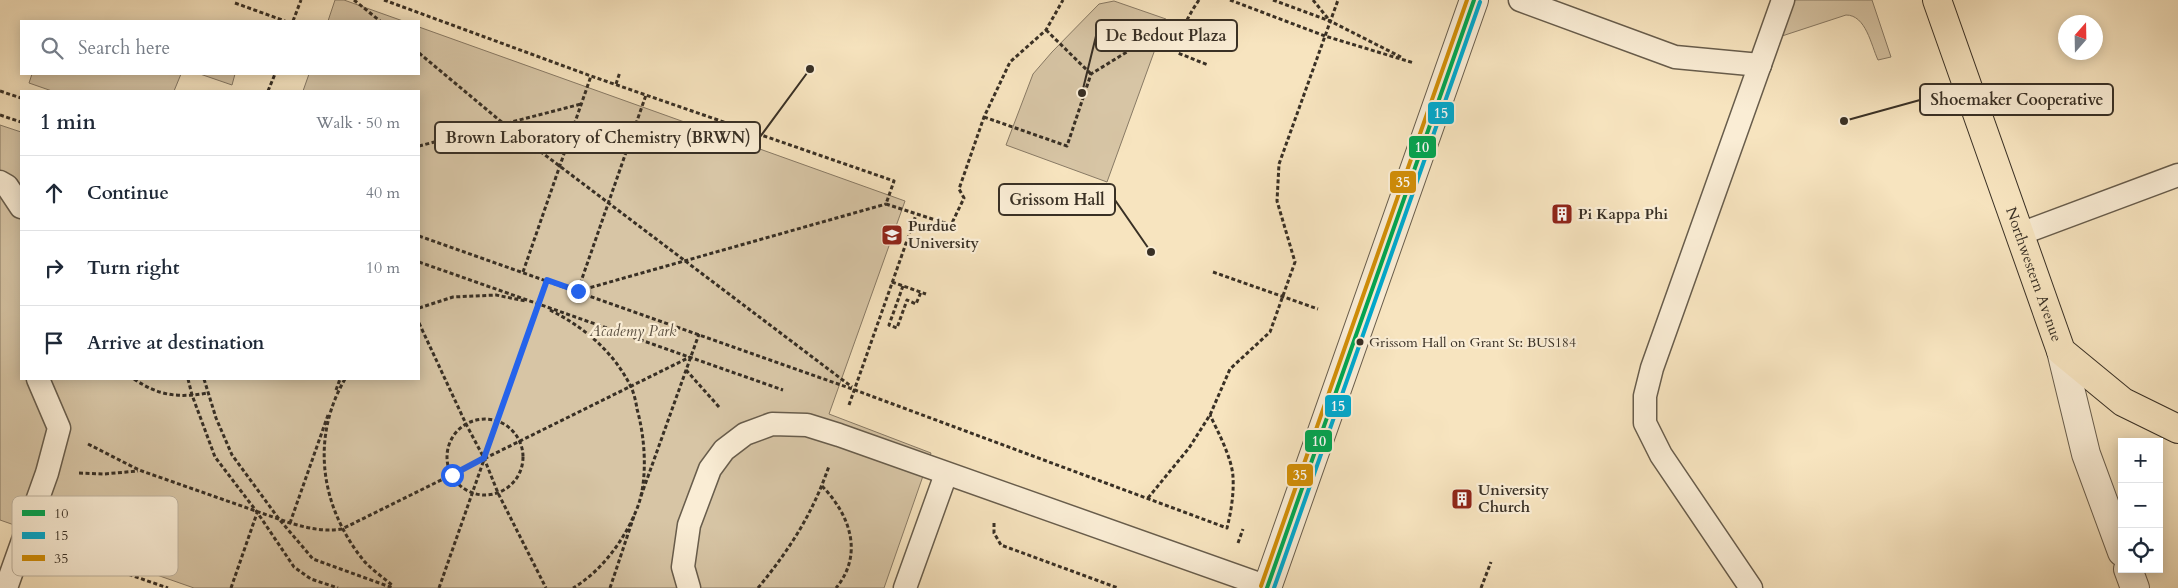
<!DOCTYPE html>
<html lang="en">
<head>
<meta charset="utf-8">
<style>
	:root { --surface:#fff; --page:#f2f2f3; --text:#1f2937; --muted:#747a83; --line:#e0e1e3 }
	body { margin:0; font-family:Cardo,serif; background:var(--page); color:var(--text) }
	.controls { position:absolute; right:15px; bottom:15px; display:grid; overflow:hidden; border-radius:0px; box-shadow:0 2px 12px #0003 }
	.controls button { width:45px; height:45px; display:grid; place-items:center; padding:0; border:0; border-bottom:1px solid var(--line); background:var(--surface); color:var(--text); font:25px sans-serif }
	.compass { position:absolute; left:2058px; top:15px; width:45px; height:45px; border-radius:50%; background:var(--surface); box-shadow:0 2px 12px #0003; rotate:20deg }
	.stop { position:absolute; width:15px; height:15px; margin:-11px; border:4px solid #2563eb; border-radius:50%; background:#fff }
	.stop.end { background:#2563eb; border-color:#fff; box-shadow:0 1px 5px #0008 }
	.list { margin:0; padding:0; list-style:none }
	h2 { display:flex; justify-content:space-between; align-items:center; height:65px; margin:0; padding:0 20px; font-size:21px }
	h2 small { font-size:16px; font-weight:400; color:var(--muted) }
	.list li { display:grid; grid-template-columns:32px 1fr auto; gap:15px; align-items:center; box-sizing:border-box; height:75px; padding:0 20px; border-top:1px solid var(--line) }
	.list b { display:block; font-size:19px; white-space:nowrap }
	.list em { font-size:16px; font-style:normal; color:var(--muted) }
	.icon { flex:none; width:28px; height:28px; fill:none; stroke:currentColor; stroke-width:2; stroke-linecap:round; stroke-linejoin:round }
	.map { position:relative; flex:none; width:2178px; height:588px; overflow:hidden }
	.search { position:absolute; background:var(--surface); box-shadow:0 2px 12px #0003; left:20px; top:20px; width:400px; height:55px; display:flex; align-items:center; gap:12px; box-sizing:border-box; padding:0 18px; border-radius:0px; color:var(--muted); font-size:19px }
	.panel { position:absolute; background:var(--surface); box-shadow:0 2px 12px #0003; left:20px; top:90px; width:400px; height:290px; border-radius:0px }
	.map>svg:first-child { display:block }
	.green { fill:#d7c5a5; stroke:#887a65 }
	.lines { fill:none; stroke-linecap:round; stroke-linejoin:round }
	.service-casing { stroke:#685d4c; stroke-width:25 }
	.minor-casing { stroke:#685d4c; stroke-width:30 }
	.primary-casing { stroke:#393025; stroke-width:30 }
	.path { stroke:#393025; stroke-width:3; stroke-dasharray:4 2.5; stroke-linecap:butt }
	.service { stroke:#faedd5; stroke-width:22 }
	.minor { stroke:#faedd5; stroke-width:28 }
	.primary { stroke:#f7e4bf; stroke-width:28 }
	.bus-1-casing { stroke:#faedd5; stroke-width:8 }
	.bus-2-casing { stroke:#faedd5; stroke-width:8 }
	.bus-3-casing { stroke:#faedd5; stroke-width:8 }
	.bus-1 { stroke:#00a651; stroke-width:4 }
	.bus-2 { stroke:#00a9ce; stroke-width:4 }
	.bus-3 { stroke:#d18e07; stroke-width:4 }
	.route { stroke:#2563eb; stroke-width:6 }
	.bus-dot { fill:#393025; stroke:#faedd5; stroke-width:2 }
	.labels { text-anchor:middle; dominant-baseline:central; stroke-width:4.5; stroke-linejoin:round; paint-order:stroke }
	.bus-label { font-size:14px; fill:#393025; stroke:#faedd5; text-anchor:start }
	.poi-label { font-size:15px; font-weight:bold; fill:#393025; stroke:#faedd5; text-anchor:start }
	.street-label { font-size:15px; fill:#393025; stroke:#faedd5 }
	.park-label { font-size:15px; font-style:italic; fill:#594e3f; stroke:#faedd5 }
	.key { fill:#faedd5; stroke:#c0b4a0; stroke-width:1 }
	.key-label { font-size:14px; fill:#393025 }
	.leader { fill:none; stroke:#393025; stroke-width:2 }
	.callout-dot { fill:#393025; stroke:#faedd5; stroke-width:2 }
	.callout { fill:#faedd5; stroke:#393025; stroke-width:2 }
	.callout-label { font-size:16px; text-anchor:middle; font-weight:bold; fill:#393025 }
	.line-badge { stroke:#faedd5; stroke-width:2 }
	.badge-label { font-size:14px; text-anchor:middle; font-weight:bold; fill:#fff }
</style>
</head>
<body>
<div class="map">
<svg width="2178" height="588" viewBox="0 0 2178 588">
	<rect width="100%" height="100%" fill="#f7e4bf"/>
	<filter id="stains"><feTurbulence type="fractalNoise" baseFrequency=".004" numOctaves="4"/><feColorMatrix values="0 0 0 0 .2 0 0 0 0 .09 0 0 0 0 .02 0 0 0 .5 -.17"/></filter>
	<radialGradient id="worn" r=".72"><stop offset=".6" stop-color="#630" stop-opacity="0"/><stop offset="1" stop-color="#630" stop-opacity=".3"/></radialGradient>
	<g class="green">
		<path d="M 335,0 L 344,0 L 403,21 L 328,21 Z"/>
		<path d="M 1795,0 L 1872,0 L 1891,57 L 1878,60 C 1871,45 1866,15 1846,15 L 1782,36 Z"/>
		<path d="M 1114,1 L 1166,19 L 1107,182 L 1006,145 L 1033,74 L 1052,52 L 1099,4 Z"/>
		<path d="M 419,27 L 905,201 L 829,414 L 931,453 L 884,588 L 194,588 L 0,520 L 0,125 L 21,132 L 21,379 L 419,379 L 419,91 L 303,91 L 309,74 L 419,74 Z"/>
		<path d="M 32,74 L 181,74 L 174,91 L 52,91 L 29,83 Z"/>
		<path d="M 200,74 L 235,74 L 232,85 Z"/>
	</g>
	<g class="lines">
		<g class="service-casing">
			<g id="service">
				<path d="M 1520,0 L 1675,57 L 1760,65"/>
				<path d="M 0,182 L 7,186 L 21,207"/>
				<path d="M 2020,234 L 2178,175"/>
				<path d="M 6,588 L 47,473 L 59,428 L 38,379"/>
				<path d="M 689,588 L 683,567 L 689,525 L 710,469 L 724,450 L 745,434 L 772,424 L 807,425 L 839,435 L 1268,587"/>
				<path d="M 905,588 L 946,474"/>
				<path d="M 1751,588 L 1661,455 L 1645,423 L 1645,396 L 1652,368 L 1783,0"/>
			</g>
		</g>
		<g class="minor-casing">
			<g id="minor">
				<path d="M 2061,351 L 2086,454 L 2122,552"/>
				<path d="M 2128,569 L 2135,588"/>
				<path d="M 1267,588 L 1474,0"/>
			</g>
		</g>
		<g class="primary-casing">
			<g id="primary">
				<path id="s1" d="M 1937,0 L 2061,351 L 2123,402 L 2178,429"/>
			</g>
		</g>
		<g class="path">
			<path d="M 354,0 L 380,21"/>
			<path d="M 384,0 L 591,76 L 894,181 L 886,204 L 951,225 L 964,198 L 959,189 L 984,117 L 1010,62 L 1046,30 L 1063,0"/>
			<path d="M 1199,0 C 1188,16 1179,33 1178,53 L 1208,65"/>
			<path d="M 1230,0 L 1325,36 L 1414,63"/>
			<path d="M 1273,0 L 1330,21 L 1401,57"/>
			<path d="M 1313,0 L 1330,21"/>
			<path d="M 235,3 L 285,21"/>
			<path d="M 293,21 L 301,0"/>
			<path d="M 1046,30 L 1091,74"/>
			<path d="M 419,53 L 504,124 L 852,387"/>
			<path d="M 616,84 L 620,72"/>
			<path d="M 0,91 L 21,98"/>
			<path d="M 268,91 L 275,74"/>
			<path d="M 0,115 L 21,122"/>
			<path d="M 984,117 L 1067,146 L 1091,74 L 1143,42 L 1159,37 L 1178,43"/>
			<path d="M 419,146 L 581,104"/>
			<path d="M 419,236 L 855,390 L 1227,528 C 1231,512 1234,494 1233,477 C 1232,458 1218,432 1210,415"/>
			<path d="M 419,262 L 783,390"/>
			<path d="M 523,272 L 591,76"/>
			<path d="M 1213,272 L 1318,309"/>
			<path d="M 892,282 L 926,294"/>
			<path d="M 903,286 L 889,325 L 897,328 L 907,300 L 916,304 L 921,292"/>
			<path d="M 578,290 L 646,95"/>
			<path d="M 578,291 L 886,204"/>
			<path d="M 419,308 L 453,297 L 496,295 L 526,301"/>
			<path d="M 550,310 C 584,327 614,352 631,387 C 634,393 636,402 637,409 C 645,437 648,478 638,506 C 626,538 602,571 573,588"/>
			<path d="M 419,323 L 466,424 L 484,458 L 498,493 L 546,588"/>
			<path d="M 686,370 L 720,408"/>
			<path d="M 134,379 C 159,396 178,398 208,393"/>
			<path d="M 188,379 L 192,395 L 215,457 L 257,512 L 294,567 L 311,579 L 338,588"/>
			<path d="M 204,379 L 216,418 L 232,455 L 279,519 L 313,559 L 393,588"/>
			<path d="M 345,379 C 310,439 321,508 364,561 C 372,570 384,578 393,586"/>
			<path d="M 336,390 L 340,379"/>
			<path d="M 849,405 L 916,215"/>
			<circle cx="485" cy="457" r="38"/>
			<path d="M 88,444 L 139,470 L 290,523 C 308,528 323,532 342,529 L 690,357"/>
			<path d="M 79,473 L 104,474 L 138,471"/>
			<path d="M 822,486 C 850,515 864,554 836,588"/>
			<path d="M 641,496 L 699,334"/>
			<path d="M 1148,498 L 1189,448 L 1210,415 L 1230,369 L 1270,332 L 1295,262 L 1277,201 L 1279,164 L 1338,0"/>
			<path d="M 290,523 L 328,415"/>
			<path d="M 994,523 L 994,533 L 1001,545 L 1118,588"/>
			<path d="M 1238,543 L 1243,529"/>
			<path d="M 55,549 L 168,588"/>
			<path d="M 231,588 L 257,513"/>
			<path d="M 439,588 L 547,280"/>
			<path d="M 610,588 L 634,516"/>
			<path d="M 758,588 C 790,549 813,513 829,466"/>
			<path d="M 1481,588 L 1491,562"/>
		</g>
		<use href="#service" class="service"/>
		<use href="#minor" class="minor"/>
		<use href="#primary" class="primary"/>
		<g class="bus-1-casing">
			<path id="bus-1" d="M 1267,588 L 1474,0"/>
		</g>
		<g class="bus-2-casing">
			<path id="bus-2" d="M 1274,588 L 1480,2"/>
		</g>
		<g class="bus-3-casing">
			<path id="bus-3" d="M 1261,586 L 1467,0"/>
		</g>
		<use href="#bus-1" class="bus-1"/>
		<use href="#bus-2" class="bus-2"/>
		<use href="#bus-3" class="bus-3"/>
	</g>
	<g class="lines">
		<path class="route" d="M 452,475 L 484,458 L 547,280 L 578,291"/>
	</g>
	<defs>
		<g id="building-square" transform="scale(1.125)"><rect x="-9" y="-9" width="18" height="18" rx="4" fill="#8f2418" stroke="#faedd5"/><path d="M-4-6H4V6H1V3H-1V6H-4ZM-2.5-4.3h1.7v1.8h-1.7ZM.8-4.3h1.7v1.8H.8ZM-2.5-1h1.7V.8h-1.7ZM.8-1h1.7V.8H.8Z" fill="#fff"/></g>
		<g id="university-square" transform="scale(1.125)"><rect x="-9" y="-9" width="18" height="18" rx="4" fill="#8f2418" stroke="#faedd5"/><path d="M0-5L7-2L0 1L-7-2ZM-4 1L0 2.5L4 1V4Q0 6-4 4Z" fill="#fff"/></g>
	</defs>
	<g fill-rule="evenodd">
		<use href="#building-square" x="1562" y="214"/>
		<use href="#university-square" x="892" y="235"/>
		<use href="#building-square" x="1462" y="499"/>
	</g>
	<circle class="bus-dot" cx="1360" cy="342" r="4.5"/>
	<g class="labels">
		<g class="bus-label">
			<text x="1369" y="342">Grissom Hall on Grant St: BUS184</text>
		</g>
		<g class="poi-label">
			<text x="1578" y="214">Pi Kappa Phi</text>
			<text x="908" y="226">Purdue<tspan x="908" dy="17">University</tspan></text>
			<text x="1478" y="490">University<tspan x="1478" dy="17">Church</tspan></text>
		</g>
		<g class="street-label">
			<text stroke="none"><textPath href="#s1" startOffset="291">Northwestern Avenue</textPath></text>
		</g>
		<g class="park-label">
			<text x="633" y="331">Academy Park</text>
		</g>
	</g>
	<rect x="12" y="496" width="166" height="80" rx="8" class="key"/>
	<rect x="22" y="510" width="23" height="6" fill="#00a651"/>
	<rect x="22" y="532" width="23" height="7" fill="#00a9ce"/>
	<rect x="22" y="555" width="23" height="6" fill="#d18e07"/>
	<g class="key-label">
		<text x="54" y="518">10</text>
		<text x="54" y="540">15</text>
		<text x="54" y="563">35</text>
	</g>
	<path class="leader" d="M1082 93L1096 36M1844 121L1920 100M810 69L760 137M1151 252L1115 200"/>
	<g class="callout-dot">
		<circle cx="1082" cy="93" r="5"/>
		<circle cx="1844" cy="121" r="5"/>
		<circle cx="810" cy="69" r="5"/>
		<circle cx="1151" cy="252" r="5"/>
	</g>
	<g class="callout">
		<rect x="1096" y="20" width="141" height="31" rx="5"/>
		<rect x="1920" y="84" width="193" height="31" rx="5"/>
		<rect x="435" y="122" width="325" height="31" rx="5"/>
		<rect x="999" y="184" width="116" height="31" rx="5"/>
	</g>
	<g class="callout-label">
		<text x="1166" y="41">De Bedout Plaza</text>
		<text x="2017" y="105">Shoemaker Cooperative</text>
		<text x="598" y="143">Brown Laboratory of Chemistry (BRWN)</text>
		<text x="1057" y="205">Grissom Hall</text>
	</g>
	<g class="line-badge">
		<rect x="1427" y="101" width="28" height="24" rx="5" fill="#00a9ce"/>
		<rect x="1408" y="135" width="29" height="24" rx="5" fill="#00a651"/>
		<rect x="1389" y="170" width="28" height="24" rx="5" fill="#d18e07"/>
		<rect x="1324" y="394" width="28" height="24" rx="5" fill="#00a9ce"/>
		<rect x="1304" y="429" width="29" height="24" rx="5" fill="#00a651"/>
		<rect x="1286" y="463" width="28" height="24" rx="5" fill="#d18e07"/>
	</g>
	<g class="badge-label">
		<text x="1441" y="118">15</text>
		<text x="1422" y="152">10</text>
		<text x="1403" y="187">35</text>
		<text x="1338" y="411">15</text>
		<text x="1319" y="446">10</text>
		<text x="1300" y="480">35</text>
	</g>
	<rect width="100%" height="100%" filter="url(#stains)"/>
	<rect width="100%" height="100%" fill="url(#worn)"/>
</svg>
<div class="controls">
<button>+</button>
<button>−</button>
<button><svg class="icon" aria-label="locate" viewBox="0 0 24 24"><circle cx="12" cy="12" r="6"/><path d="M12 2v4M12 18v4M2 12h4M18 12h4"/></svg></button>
</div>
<svg class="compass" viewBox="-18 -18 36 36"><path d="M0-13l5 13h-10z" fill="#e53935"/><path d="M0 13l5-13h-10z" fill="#747a83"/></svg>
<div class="stop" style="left:452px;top:475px"></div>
<div class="stop end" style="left:578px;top:291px"></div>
<div class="search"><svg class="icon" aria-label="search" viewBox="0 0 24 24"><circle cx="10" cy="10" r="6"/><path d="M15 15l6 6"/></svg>Search here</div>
<section class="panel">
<h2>1 min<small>Walk · 50 m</small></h2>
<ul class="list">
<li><svg class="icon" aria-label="ahead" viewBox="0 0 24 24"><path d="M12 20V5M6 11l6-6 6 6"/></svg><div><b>Continue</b></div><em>40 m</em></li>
<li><svg class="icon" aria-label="right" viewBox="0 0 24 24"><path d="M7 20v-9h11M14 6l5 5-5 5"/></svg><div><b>Turn right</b></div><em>10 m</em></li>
<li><svg class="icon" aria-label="arrive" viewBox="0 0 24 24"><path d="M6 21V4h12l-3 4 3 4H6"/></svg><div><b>Arrive at destination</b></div></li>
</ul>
</section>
</div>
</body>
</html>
